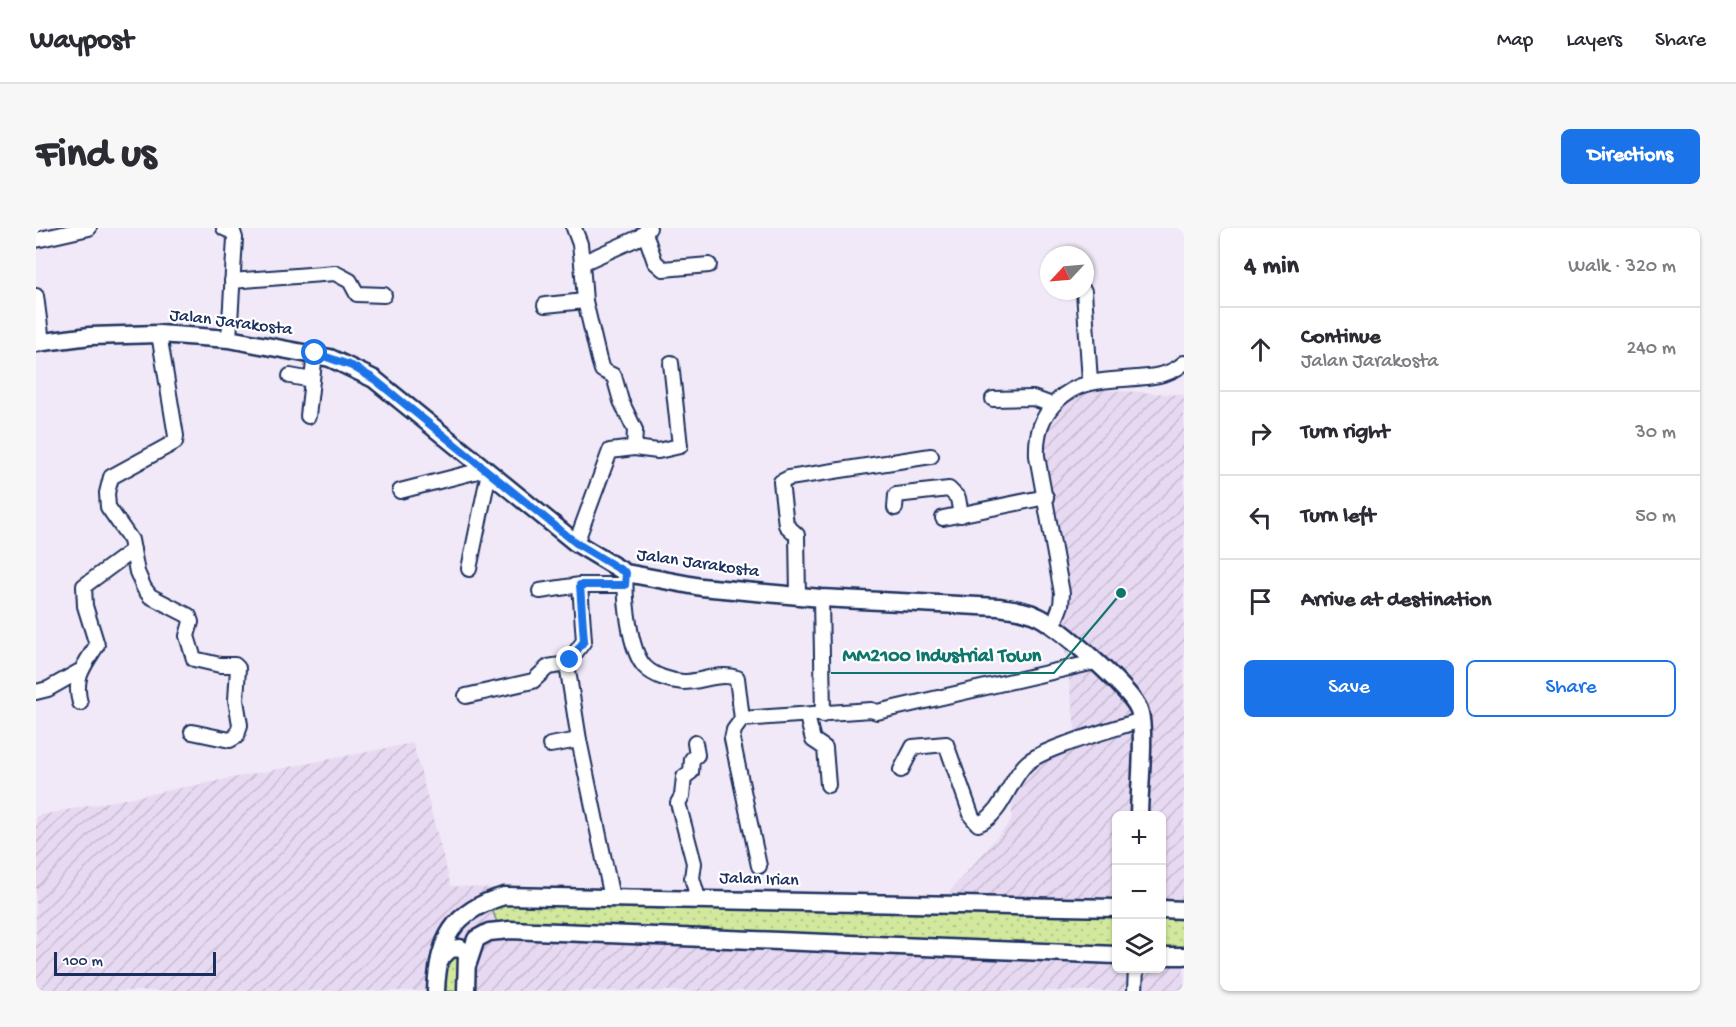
<!DOCTYPE html>
<html lang="en">
<head>
<meta charset="utf-8">
<style>
	:root { --surface:#fff; --page:#f7f7f7; --text:#2b2b33; --muted:#7c7c81; --line:#e1e1e2; --accent:#1a73e8 }
	body { margin:0; font-family:"Gochi Hand",sans-serif; background:var(--page); color:var(--text) }
	.controls { position:absolute; right:18px; bottom:18px; display:grid; overflow:hidden; border-radius:9px; box-shadow:0 2px 4px #0004 }
	.controls button { width:54px; height:54px; display:grid; place-items:center; padding:0; border:0; border-bottom:2px solid var(--line); background:var(--surface); color:var(--text); font:30px sans-serif }
	.compass { position:absolute; left:1004px; top:18px; width:54px; height:54px; border-radius:50%; background:var(--surface); box-shadow:0 2px 4px #0004; rotate:244deg }
	.scale { position:absolute; left:18px; bottom:15px; width:162px; box-sizing:border-box; padding-left:6px; border:3px solid #1b2f5e; border-top:0; font-size:16px; line-height:21px; white-space:nowrap; color:#1b2f5e; -webkit-text-stroke:4px #fff; paint-order:stroke }
	.stop { position:absolute; width:18px; height:18px; margin:-14px; border:4px solid #1a73e8; border-radius:50%; background:#fff }
	.stop.end { background:#1a73e8; border-color:#fff; box-shadow:0 2px 6px #0008 }
	.list { margin:0; padding:0; list-style:none }
	h2 { display:flex; justify-content:space-between; align-items:center; height:78px; margin:0; padding:0 24px; font-size:26px }
	h2 small { font-size:20px; font-weight:400; color:var(--muted) }
	.list li { display:grid; grid-template-columns:39px 1fr auto; gap:18px; align-items:center; box-sizing:border-box; height:84px; padding:0 24px; border-top:2px solid var(--line) }
	.list b { display:block; font-size:22px; white-space:nowrap }
	.list p { margin:0; font-size:20px; white-space:nowrap; color:var(--muted) }
	.list em { font-size:20px; font-style:normal; color:var(--muted) }
	.actions { display:flex; gap:12px; padding:18px 24px }
	.actions a { flex:1; padding:14px 0; border:2px solid var(--accent); border-radius:9px; text-align:center; font-size:21px; color:var(--accent) }
	.actions .main { background:var(--accent); color:#fff }
	.icon { flex:none; width:33px; height:33px; fill:none; stroke:currentColor; stroke-width:2; stroke-linecap:round; stroke-linejoin:round }
	.map { position:relative; flex:none; width:1148px; height:763px; overflow:hidden; border-radius:9px }
	header { display:flex; align-items:center; gap:36px; box-sizing:border-box; height:84px; padding:0 30px; background:var(--surface); border-bottom:2px solid var(--line) }
	header strong { font-size:28px }
	nav { display:flex; gap:33px; margin-inline-start:auto; font-size:21px }
	.intro { display:flex; align-items:center; justify-content:space-between; box-sizing:border-box; height:144px; padding:0 36px }
	h1 { margin:0; font-size:42px }
	.button { padding:15px 27px; border-radius:9px; background:var(--accent); color:#fff; font-size:21px; font-weight:700 }
	main { display:flex; gap:36px; padding:0 36px }
	aside { flex:1; background:var(--surface); border-radius:9px; box-shadow:0 2px 4px #0004 }
	.map>svg:first-child { display:block }
	.industrial { fill:url(#industrial-furrows); fill-rule:evenodd }
	.grass { fill:url(#grass-dots); stroke:#768c7e; stroke-width:1.5 }
	.lines { fill:none; stroke-linecap:round; stroke-linejoin:round }
	.minor-casing { stroke:#1b2f5e; stroke-width:18 }
	.tertiary-casing { stroke:#1b2f5e; stroke-width:21 }
	.minor { stroke:#fff; stroke-width:14 }
	.tertiary { stroke:#fff; stroke-width:16 }
	.route { stroke:#1a73e8; stroke-width:8 }
	.labels { text-anchor:middle; dominant-baseline:central; stroke-width:4.5; stroke-linejoin:round; paint-order:stroke }
	.street-label { font-size:18px; fill:#1b2f5e; stroke:#fff }
	.leader { fill:none; stroke:#0f766e; stroke-width:2 }
	.callout-dot { fill:#0f766e; stroke:#fff; stroke-width:2 }
	.callout-label { font-size:20px; text-anchor:middle; font-weight:bold; fill:#0f766e; stroke:#fff; stroke-width:4.5; stroke-linejoin:round; paint-order:stroke }
</style>
</head>
<body>
<header>
<strong>Waypost</strong>
<nav><a>Map</a><a>Layers</a><a>Share</a></nav>
</header>
<div class="intro"><h1>Find us</h1><a class="button">Directions</a></div>
<main>
<div class="map">
<svg width="1148" height="763" viewBox="0 0 1148 763">
	<defs>
		<pattern id="industrial-furrows" width="10" height="10" patternUnits="userSpaceOnUse" patternTransform="scale(1.5)"><rect width="10" height="10" fill="#e7d9f1"/><path d="M-1 1l2-2M0 10L10 0M9 11l2-2" fill="none" stroke="#c6bbd1"/></pattern>
		<pattern id="grass-dots" width="8" height="8" patternUnits="userSpaceOnUse" patternTransform="scale(1.5)"><rect width="8" height="8" fill="#d1e89d"/><path d="M2 2h.1M6 6h.1" fill="none" stroke="#b3c78a" stroke-width="1.8" stroke-linecap="round"/></pattern>
	</defs>
	<rect width="100%" height="100%" fill="#f1e9f7"/>
	<filter id="ink" filterUnits="userSpaceOnUse"><feTurbulence type="fractalNoise" baseFrequency=".0167" numOctaves="2"/><feDisplacementMap in="SourceGraphic" scale="12" xChannelSelector="R" yChannelSelector="G"/><feConvolveMatrix kernelMatrix="1 2 1 2 8 2 1 2 1" color-interpolation-filters="sRGB"/></filter>
	<g filter="url(#ink)">
		<path class="industrial" d="M 1041,160 L 1148,167 L 1148,763 L 0,763 L 0,588 L 377,515 L 415,658 L 662,670 L 902,677 L 975,593 L 980,541 L 1041,515 L 1002,215 ZM 1080,588 L 1126,588 L 1126,740 L 1080,740 Z"/>
		<g class="grass">
			<path d="M 460,674 L 1080,680 L 1080,727 L 462,697 L 457,684 Z"/>
			<path d="M 1126,681 L 1148,682 L 1148,729 L 1126,728 Z"/>
			<path d="M 424,720 L 430,763 L 400,763 L 401,737 Z"/>
		</g>
		<g class="lines">
			<g class="minor-casing">
				<g id="minor">
					<path d="M 188,0 L 197,4 L 199,10 L 193,111"/>
					<path d="M 538,0 L 544,16 L 546,35"/>
					<path d="M 609,5 L 619,34 L 627,41 L 673,37"/>
					<path d="M 0,12 L 53,0"/>
					<path d="M 196,53 L 299,45 L 314,53 L 321,66 L 348,67"/>
					<path d="M 1048,63 L 1054,154"/>
					<path d="M 0,68 L 6,114"/>
					<path d="M 509,77 L 549,73"/>
					<path d="M 123,106 L 140,208 L 139,214 L 75,249 L 71,265 L 72,279 L 95,312 L 101,344 L 108,360 L 114,368 L 153,388 L 155,394 L 151,408 L 158,431 L 184,437 L 199,437 L 202,440 L 200,472 L 204,497 L 201,508 L 194,512 L 156,504"/>
					<path d="M 254,148 L 276,152"/>
					<path d="M 957,171 L 997,170 L 1016,177"/>
					<path d="M 272,188 L 279,125"/>
					<path d="M 598,220 L 622,223 L 644,218 L 635,135"/>
					<path d="M 364,263 L 450,241"/>
					<path d="M 859,280 L 860,267 L 913,261 L 922,270 L 925,287"/>
					<path d="M 907,290 L 1010,269"/>
					<path d="M 540,315 L 574,223 L 598,220 L 599,202 L 585,173 L 578,148 L 566,142 L 563,132 L 549,73 L 546,35 L 604,9 L 613,0"/>
					<path d="M 433,341 L 453,244"/>
					<path d="M 590,345 C 588,367 593,423 609,439 C 618,448 634,453 647,454 C 666,454 682,444 701,450 L 706,491 L 835,482 L 841,484 L 1059,434"/>
					<path d="M 544,357 L 548,413 L 531,436 L 543,512 L 576,670"/>
					<path d="M 504,363 L 544,357 L 589,357"/>
					<path d="M 762,368 L 761,307 L 750,297 L 745,254 L 753,250 L 895,228"/>
					<path d="M 785,370 L 787,487"/>
					<path d="M 1017,398 L 1025,377 L 1026,365 L 1001,228 C 1000,206 1005,189 1021,173 C 1056,137 1118,163 1148,135"/>
					<path d="M 0,464 L 12,461 L 42,444"/>
					<path d="M 430,468 L 497,453 L 512,439 L 531,436"/>
					<path d="M 44,475 C 37,449 48,438 61,417 L 49,378 L 48,358 L 97,322"/>
					<path d="M 771,488 L 777,512 L 789,520 L 792,557"/>
					<path d="M 706,491 L 698,502 L 696,511 L 723,638"/>
					<path d="M 659,515 L 661,527 L 656,531 L 655,544 L 648,549 L 646,568 L 642,575 L 658,635 L 656,650 L 662,670"/>
					<path d="M 514,517 L 543,512"/>
					<path d="M 865,542 L 877,519 L 910,516 L 936,589 L 942,596 C 966,588 973,551 991,535 C 1009,519 1079,501 1105,492"/>
					<path d="M 1099,763 L 1100,740"/>
				</g>
			</g>
			<g class="tertiary-casing">
				<g id="tertiary">
					<path d="M 0,115 L 54,108 L 123,106 L 193,111 L 294,130 L 338,151 L 540,315 L 590,345 L 665,359 L 785,370 L 962,379 C 976,381 990,382 1003,389 C 1022,398 1096,462 1103,482 C 1110,501 1103,564 1103,588"/>
					<path d="M 1126,681 L 1148,682"/>
					<path d="M 1126,728 L 1148,728"/>
					<path d="M 404,731 L 414,721 L 424,720 L 431,726 L 430,763"/>
					<path d="M 432,735 L 440,711 L 453,704 L 474,702 L 1080,727"/>
					<path d="M 400,763 C 402,711 417,683 468,668 L 1080,680"/>
				</g>
			</g>
			<use href="#minor" class="minor"/>
			<use href="#tertiary" class="tertiary"/>
		</g>
	</g>
	<g class="lines" filter="url(#ink)">
		<path class="route" d="M 279,125 L 316,138 L 338,151 L 540,315 L 590,345 L 589,357 L 544,357 L 548,413 L 534,432"/>
	</g>
	<g class="labels">
		<g class="street-label">
			<text transform="translate(195 95) rotate(7)">Jalan Jarakosta</text>
			<text transform="translate(662 336) rotate(8)">Jalan Jarakosta</text>
			<text transform="translate(723 652) rotate(2)">Jalan Irian</text>
		</g>
	</g>
	<path class="leader" d="M1085 365L1018 445H795"/>
	<circle class="callout-dot" cx="1085" cy="365" r="6"/>
	<g class="callout-label">
		<text x="906" y="433">MM2100 Industrial Town</text>
	</g>
</svg>
<div class="controls">
<button>+</button>
<button>−</button>
<button><svg class="icon" aria-label="layers" viewBox="0 0 24 24"><path d="M12 4l9 5-9 5-9-5zM3 14l9 5 9-5"/></svg></button>
</div>
<svg class="compass" viewBox="-18 -18 36 36"><path d="M0-13l5 13h-10z" fill="#e53935"/><path d="M0 13l5-13h-10z" fill="#7c7c81"/></svg>
<div class="scale">100 m</div>
<div class="stop" style="left:279px;top:125px"></div>
<div class="stop end" style="left:534px;top:432px"></div>
</div>
<aside>
<h2>4 min<small>Walk · 320 m</small></h2>
<ul class="list">
<li><svg class="icon" aria-label="ahead" viewBox="0 0 24 24"><path d="M12 20V5M6 11l6-6 6 6"/></svg><div><b>Continue</b><p>Jalan Jarakosta</p></div><em>240 m</em></li>
<li><svg class="icon" aria-label="right" viewBox="0 0 24 24"><path d="M7 20v-9h11M14 6l5 5-5 5"/></svg><div><b>Turn right</b></div><em>30 m</em></li>
<li><svg class="icon" aria-label="left" viewBox="0 0 24 24"><path d="M17 20v-9H6M10 6l-5 5 5 5"/></svg><div><b>Turn left</b></div><em>50 m</em></li>
<li><svg class="icon" aria-label="arrive" viewBox="0 0 24 24"><path d="M6 21V4h12l-3 4 3 4H6"/></svg><div><b>Arrive at destination</b></div></li>
</ul>
<div class="actions"><a class="main">Save</a><a>Share</a></div>
</aside>
</main>
</body>
</html>
